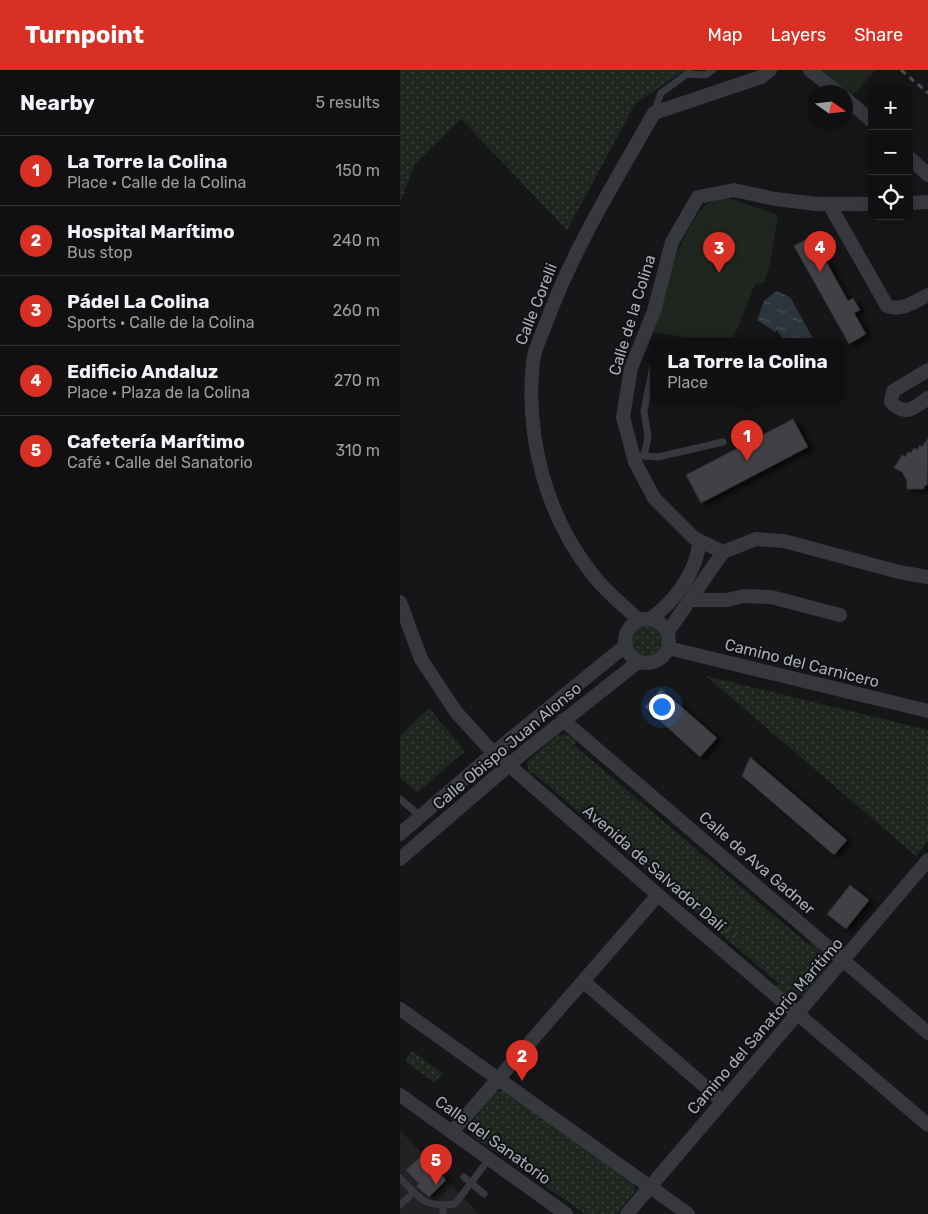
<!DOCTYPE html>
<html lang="en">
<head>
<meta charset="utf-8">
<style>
	:root { --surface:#101012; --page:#1e1e20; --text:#f1f3f6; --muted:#9c9d9f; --line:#303032; --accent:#d93025 }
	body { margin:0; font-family:Rubik,sans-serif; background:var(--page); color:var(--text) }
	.controls { position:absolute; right:15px; top:15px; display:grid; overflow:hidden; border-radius:10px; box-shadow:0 2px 8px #0003 }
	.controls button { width:45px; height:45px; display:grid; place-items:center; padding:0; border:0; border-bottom:1px solid var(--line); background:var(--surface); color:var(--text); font:25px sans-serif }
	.compass { position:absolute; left:408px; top:15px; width:45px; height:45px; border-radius:50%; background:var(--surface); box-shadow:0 2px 8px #0003; rotate:104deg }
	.you { position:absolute; left:261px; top:636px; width:18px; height:18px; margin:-12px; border:4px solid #fff; border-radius:50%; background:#1a73e8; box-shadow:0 0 0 8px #1a73e833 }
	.badge { display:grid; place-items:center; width:32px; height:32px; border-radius:50%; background:var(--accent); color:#fff; font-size:16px; font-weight:700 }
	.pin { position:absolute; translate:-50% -41px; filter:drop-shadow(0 1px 2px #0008) }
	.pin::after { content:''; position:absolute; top:26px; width:18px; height:15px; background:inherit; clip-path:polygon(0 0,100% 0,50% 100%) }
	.popup { position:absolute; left:250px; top:268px; width:195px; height:65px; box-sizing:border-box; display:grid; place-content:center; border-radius:10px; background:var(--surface); filter:drop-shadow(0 1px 4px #0005); font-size:16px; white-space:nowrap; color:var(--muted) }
	.popup b { font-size:19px; color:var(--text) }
	.popup::after { content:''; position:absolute; left:50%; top:100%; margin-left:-10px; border:10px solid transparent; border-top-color:var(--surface) }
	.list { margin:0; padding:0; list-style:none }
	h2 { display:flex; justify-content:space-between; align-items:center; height:65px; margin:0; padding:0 20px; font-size:21px }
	h2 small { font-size:16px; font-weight:400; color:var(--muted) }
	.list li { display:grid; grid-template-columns:32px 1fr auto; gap:15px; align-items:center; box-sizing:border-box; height:70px; padding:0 20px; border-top:1px solid var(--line) }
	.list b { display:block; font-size:19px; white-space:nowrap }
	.list p { margin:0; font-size:16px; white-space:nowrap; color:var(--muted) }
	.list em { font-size:16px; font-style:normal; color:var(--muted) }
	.icon { flex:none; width:28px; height:28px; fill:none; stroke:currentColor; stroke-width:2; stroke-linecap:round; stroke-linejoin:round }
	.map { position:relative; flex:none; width:528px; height:1144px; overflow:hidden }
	header { display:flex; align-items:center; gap:30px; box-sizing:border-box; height:70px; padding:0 25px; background:var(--accent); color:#fff }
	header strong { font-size:24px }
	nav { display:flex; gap:28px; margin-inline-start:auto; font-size:18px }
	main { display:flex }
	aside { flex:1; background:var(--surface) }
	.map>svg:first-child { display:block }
	.built { fill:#222225 }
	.grass { fill:url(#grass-dots) }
	.garden { fill:url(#garden-furrows) }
	.pitch { fill:#1e261f }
	.water { fill:url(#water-ripples) }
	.building { fill:#404145; stroke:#303034; filter:url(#shadow) }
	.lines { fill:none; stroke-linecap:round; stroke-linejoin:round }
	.service { stroke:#37383d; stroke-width:7 }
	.minor { stroke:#37383d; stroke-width:14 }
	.rail { stroke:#4a4c52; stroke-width:3; stroke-dasharray:6 5; stroke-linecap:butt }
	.labels { text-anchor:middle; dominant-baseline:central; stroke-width:4; stroke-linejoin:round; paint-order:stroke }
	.street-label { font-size:16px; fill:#a8adb8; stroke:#111113 }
</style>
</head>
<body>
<header>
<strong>Turnpoint</strong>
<nav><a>Map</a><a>Layers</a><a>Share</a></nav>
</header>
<main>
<aside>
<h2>Nearby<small>5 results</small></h2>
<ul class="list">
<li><span class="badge">1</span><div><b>La Torre la Colina</b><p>Place · Calle de la Colina</p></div><em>150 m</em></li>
<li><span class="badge">2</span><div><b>Hospital Marítimo</b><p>Bus stop</p></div><em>240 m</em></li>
<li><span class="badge">3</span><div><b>Pádel La Colina</b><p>Sports · Calle de la Colina</p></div><em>260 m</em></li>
<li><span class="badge">4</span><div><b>Edificio Andaluz</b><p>Place · Plaza de la Colina</p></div><em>270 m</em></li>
<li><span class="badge">5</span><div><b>Cafetería Marítimo</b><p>Café · Calle del Sanatorio</p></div><em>310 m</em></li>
</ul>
</aside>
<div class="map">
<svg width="528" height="1144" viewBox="0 0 528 1144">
	<defs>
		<pattern id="grass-dots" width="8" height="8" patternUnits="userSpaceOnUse" patternTransform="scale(1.25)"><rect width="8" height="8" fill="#1e261f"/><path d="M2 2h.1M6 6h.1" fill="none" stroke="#3c433d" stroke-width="1.8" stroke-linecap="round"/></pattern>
		<pattern id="garden-furrows" width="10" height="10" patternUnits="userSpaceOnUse" patternTransform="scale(1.25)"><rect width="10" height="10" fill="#1e261f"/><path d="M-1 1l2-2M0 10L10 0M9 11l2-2" fill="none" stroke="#3c433d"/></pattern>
		<pattern id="water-ripples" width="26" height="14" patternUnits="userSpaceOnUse" patternTransform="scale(1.25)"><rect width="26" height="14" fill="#2c353c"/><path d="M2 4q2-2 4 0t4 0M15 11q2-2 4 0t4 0" fill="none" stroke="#485056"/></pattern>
		<filter id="shadow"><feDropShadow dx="5.5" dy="3" stdDeviation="2.5" flood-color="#0009"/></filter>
	</defs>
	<rect width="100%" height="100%" fill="#161618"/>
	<path class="built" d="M 0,1060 L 55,1119 L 79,1144 L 0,1144 Z"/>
	<g class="grass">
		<path d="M 0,0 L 285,0 L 235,34 L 167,160 L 61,49 L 15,94 L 0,132 Z"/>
		<circle cx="246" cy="571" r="16"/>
		<path d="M 306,606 L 528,660 L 528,771 L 516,786 Z"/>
		<path d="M 29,638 L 65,681 L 17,723 L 0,707 L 0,666 Z"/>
		<path d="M 167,664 L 177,672 L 174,675 L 409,875 L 413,872 L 425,887 L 427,897 L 403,926 L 388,925 L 376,917 L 378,913 L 132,702 L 129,704 L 127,692 L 157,666 Z"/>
		<path d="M 12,981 L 42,1003 L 35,1013 L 5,991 Z"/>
		<path d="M 99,1021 L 106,1022 L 233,1112 L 235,1121 L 217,1144 L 185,1144 L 70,1064 L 69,1056 L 93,1024 Z"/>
	</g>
	<path class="garden" d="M 288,820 L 342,866 L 337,872 L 283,826 Z"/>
	<g class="pitch">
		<path d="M 422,0 L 474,0 L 475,1 L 451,27 Z"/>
		<path d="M 327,128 L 378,145 L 370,193 L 364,213 L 355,214 L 332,272 L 313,272 L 253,262 C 264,227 279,160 305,136 C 311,131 319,129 327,128 Z"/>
	</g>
	<path class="water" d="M 376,221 L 390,227 L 415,272 L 385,272 L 377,260 L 375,262 L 357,250 L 364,231 Z"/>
	<g class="building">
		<path d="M 412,166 L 448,231 L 453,228 L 460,240 L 454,243 L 466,264 L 449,274 L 394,176 Z"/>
		<path d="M 393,349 L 408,377 L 301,433 L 286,405 Z"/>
		<path d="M 528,368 L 527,415 L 524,416 L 524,419 L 507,419 L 507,411 L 502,402 L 494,398 L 502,385 L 505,387 L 508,382 L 511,383 L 514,378 L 517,380 L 520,375 L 522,377 Z"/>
		<path d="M 261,619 L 317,668 L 300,687 L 245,637 Z"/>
		<path d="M 350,687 L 447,770 L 434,785 L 342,706 Z"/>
		<path d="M 450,815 L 469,830 L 446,859 L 427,844 Z"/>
		<path d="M 20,1087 L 28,1095 L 31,1093 L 46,1110 L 29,1127 L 16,1116 L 19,1114 L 6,1100 Z"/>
	</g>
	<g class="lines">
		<g class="service">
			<path d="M 287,4 L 305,5 L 313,0"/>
			<path d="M 254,42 L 261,23 L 287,4 L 289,0"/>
			<path d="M 233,385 L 258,387 L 323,372"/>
			<path d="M 244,386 L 248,367 L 244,341 L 253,296"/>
			<path d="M 0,729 L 20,746"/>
			<path d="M 64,1107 L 84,1124"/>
			<path d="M 0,1108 C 19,1128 24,1138 55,1134 L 89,1089"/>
			<path d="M 0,1135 L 14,1122"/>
			<path d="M 43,1144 L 43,1136"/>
		</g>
		<g class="minor">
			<path d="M 410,0 L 437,22"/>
			<path d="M 446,29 L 472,51"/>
			<path d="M 509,87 L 528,105"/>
			<path d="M 509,133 L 528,132"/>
			<path d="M 429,134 L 487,236 C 502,242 515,231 528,225"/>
			<path d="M 472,134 L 417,134 L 375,129 L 334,120 L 298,127 L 272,172 L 254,241 L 231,298 L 223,347 L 235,392 L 254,428 L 294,468 L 323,482 L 356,469 L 384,471 L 499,502 L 528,507"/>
			<path d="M 528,300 L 493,321 L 491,332 C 505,347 515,338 528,328"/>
			<path d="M 291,530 L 327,530 L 343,526 L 371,527 L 440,545"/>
			<path d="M 0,532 L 21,589 L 56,642 L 87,676 L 258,825 L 528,1055"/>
			<circle cx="247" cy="571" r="22"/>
			<path d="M 250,549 C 274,533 298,500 299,471"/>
			<path d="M 239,550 C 224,536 206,522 193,505 C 146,446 125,367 133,291 C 135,277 143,262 148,248 C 175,176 216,110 254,43 L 361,7 L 370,0"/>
			<path d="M 267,563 L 323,482"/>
			<path d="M 268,578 L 528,641"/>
			<path d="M 163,650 L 528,963"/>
			<path d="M 0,764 L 108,671 L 225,576"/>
			<path d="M 0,789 L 123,683 L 238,592"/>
			<path d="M 184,912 L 322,1031"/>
			<path d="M 0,939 L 288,1144"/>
			<path d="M 0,1025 L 166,1144"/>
			<path d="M 52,1062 L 258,825"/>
			<path d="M 227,1144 L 528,790"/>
		</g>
		<path class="rail" d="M 501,0 L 528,23"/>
	</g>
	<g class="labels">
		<g class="street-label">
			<text transform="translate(136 234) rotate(-68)">Calle Corelli</text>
			<text transform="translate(232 245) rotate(-73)">Calle de la Colina</text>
			<text transform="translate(402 593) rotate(14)">Camino del Carnicero</text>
			<text transform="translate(107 676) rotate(-40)">Calle Obispo Juan Alonso</text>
			<text transform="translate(357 793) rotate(41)">Calle de Ava Gadner</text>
			<text transform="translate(254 798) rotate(41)">Avenida de Salvador Dalí</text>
			<text transform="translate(365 956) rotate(-49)">Camino del Sanatorio Maritimo</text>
			<text transform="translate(93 1070) rotate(36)">Calle del Sanatorio</text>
		</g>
	</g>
</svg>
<div class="controls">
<button>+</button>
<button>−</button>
<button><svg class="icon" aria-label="locate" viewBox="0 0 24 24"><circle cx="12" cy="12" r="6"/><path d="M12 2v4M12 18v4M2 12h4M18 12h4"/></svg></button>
</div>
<svg class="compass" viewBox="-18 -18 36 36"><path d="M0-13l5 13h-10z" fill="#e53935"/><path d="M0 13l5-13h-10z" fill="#9c9d9f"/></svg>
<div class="you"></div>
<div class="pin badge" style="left:347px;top:391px">1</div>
<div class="popup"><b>La Torre la Colina</b>Place</div>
<div class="pin badge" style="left:122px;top:1011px">2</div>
<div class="pin badge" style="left:319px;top:203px">3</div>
<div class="pin badge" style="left:420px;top:202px">4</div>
<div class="pin badge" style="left:36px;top:1115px">5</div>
</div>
</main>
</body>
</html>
